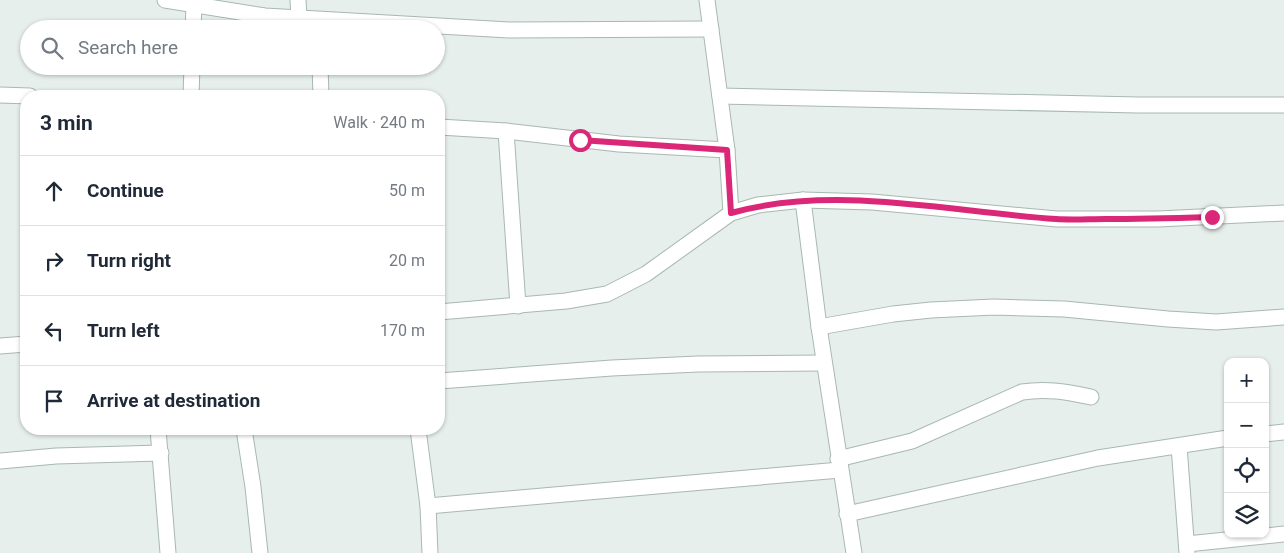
<!DOCTYPE html>
<html lang="en">
<head>
<meta charset="utf-8">
<style>
	:root { --surface:#fff; --page:#f6f6f7; --text:#1f2937; --muted:#747a83; --line:#e0e1e3 }
	body { margin:0; font-family:Roboto,sans-serif; background:var(--page); color:var(--text) }
	.controls { position:absolute; right:15px; bottom:15px; display:grid; overflow:hidden; border-radius:10px; box-shadow:0 1px 4px #0004 }
	.controls button { width:45px; height:45px; display:grid; place-items:center; padding:0; border:0; border-bottom:1px solid var(--line); background:var(--surface); color:var(--text); font:25px sans-serif }
	.stop { position:absolute; width:15px; height:15px; margin:-11px; border:4px solid #db2777; border-radius:50%; background:#fff }
	.stop.end { background:#db2777; border-color:#fff; box-shadow:0 1px 5px #0008 }
	.list { margin:0; padding:0; list-style:none }
	h2 { display:flex; justify-content:space-between; align-items:center; height:65px; margin:0; padding:0 20px; font-size:21px }
	h2 small { font-size:16px; font-weight:400; color:var(--muted) }
	.list li { display:grid; grid-template-columns:32px 1fr auto; gap:15px; align-items:center; box-sizing:border-box; height:70px; padding:0 20px; border-top:1px solid var(--line) }
	.list b { display:block; font-size:19px; white-space:nowrap }
	.list em { font-size:16px; font-style:normal; color:var(--muted) }
	.icon { flex:none; width:28px; height:28px; fill:none; stroke:currentColor; stroke-width:2; stroke-linecap:round; stroke-linejoin:round }
	.map { position:relative; flex:none; width:1284px; height:553px; overflow:hidden }
	.search { position:absolute; background:var(--surface); box-shadow:0 1px 4px #0004; left:20px; top:20px; width:425px; height:55px; display:flex; align-items:center; gap:12px; box-sizing:border-box; padding:0 18px; border-radius:28px; color:var(--muted); font-size:19px }
	.panel { position:absolute; background:var(--surface); box-shadow:0 1px 4px #0004; left:20px; top:90px; width:425px; height:345px; border-radius:20px }
	.map>svg:first-child { display:block }
	.lines { fill:none; stroke-linecap:round; stroke-linejoin:round }
	.minor-casing { stroke:#a8b8b2; stroke-width:17 }
	.minor { stroke:#fff; stroke-width:15 }
	.route { stroke:#db2777; stroke-width:6 }
</style>
</head>
<body>
<div class="map">
<svg width="1284" height="553" viewBox="0 0 1284 553">
	<rect width="100%" height="100%" fill="#e6efeb"/>
	<g class="lines">
		<g class="minor-casing">
			<g id="minor">
				<path d="M 165,0 L 265,16 L 509,30 L 711,29"/>
				<path d="M 298,0 L 299,18"/>
				<path d="M 707,0 L 727,150 L 731,213"/>
				<path d="M 193,29 L 194,5"/>
				<path d="M 320,66 L 321,96"/>
				<path d="M 0,95 L 30,96"/>
				<path d="M 191,96 L 192,66"/>
				<path d="M 720,96 L 1138,105 L 1284,105"/>
				<path d="M 439,127 L 506,131 L 619,144 L 727,150"/>
				<path d="M 506,131 L 518,306"/>
				<path d="M 803,200 L 819,327 L 854,553"/>
				<path d="M 439,312 L 566,301 L 607,294 L 646,274 L 731,213 L 758,205 L 803,200 L 872,202 L 1057,219 L 1158,219 L 1284,213"/>
				<path d="M 819,327 L 893,314 L 931,310 L 994,307 L 1064,309 L 1168,319 L 1216,322 L 1284,317"/>
				<path d="M 0,346 L 26,344"/>
				<path d="M 439,381 L 612,368 L 698,364 L 824,363"/>
				<path d="M 158,429 L 168,553"/>
				<path d="M 244,429 L 253,487 L 260,553"/>
				<path d="M 418,429 L 428,506 L 840,470"/>
				<path d="M 1265,434 L 1284,432"/>
				<path d="M 1179,446 L 1187,553"/>
				<path d="M 838,459 L 912,441 L 1022,392 C 1047,388 1067,392 1091,397"/>
				<path d="M 0,461 L 56,456 L 161,453"/>
				<path d="M 428,506 L 430,553"/>
				<path d="M 847,514 L 1098,458 L 1228,438"/>
				<path d="M 1187,544 L 1284,534"/>
			</g>
		</g>
		<use href="#minor" class="minor"/>
	</g>
	<g class="lines">
		<path class="route" d="M 580,140 L 727,150 L 731,213 C 835,184 950,212 1056,219 C 1072,220 1089,219 1106,219 C 1141,219 1177,218 1212,217"/>
	</g>
</svg>
<div class="controls">
<button>+</button>
<button>−</button>
<button><svg class="icon" aria-label="locate" viewBox="0 0 24 24"><circle cx="12" cy="12" r="6"/><path d="M12 2v4M12 18v4M2 12h4M18 12h4"/></svg></button>
<button><svg class="icon" aria-label="layers" viewBox="0 0 24 24"><path d="M12 4l9 5-9 5-9-5zM3 14l9 5 9-5"/></svg></button>
</div>
<div class="stop" style="left:580px;top:140px"></div>
<div class="stop end" style="left:1212px;top:217px"></div>
<div class="search"><svg class="icon" aria-label="search" viewBox="0 0 24 24"><circle cx="10" cy="10" r="6"/><path d="M15 15l6 6"/></svg>Search here</div>
<section class="panel">
<h2>3 min<small>Walk · 240 m</small></h2>
<ul class="list">
<li><svg class="icon" aria-label="ahead" viewBox="0 0 24 24"><path d="M12 20V5M6 11l6-6 6 6"/></svg><div><b>Continue</b></div><em>50 m</em></li>
<li><svg class="icon" aria-label="right" viewBox="0 0 24 24"><path d="M7 20v-9h11M14 6l5 5-5 5"/></svg><div><b>Turn right</b></div><em>20 m</em></li>
<li><svg class="icon" aria-label="left" viewBox="0 0 24 24"><path d="M17 20v-9H6M10 6l-5 5 5 5"/></svg><div><b>Turn left</b></div><em>170 m</em></li>
<li><svg class="icon" aria-label="arrive" viewBox="0 0 24 24"><path d="M6 21V4h12l-3 4 3 4H6"/></svg><div><b>Arrive at destination</b></div></li>
</ul>
</section>
</div>
</body>
</html>
